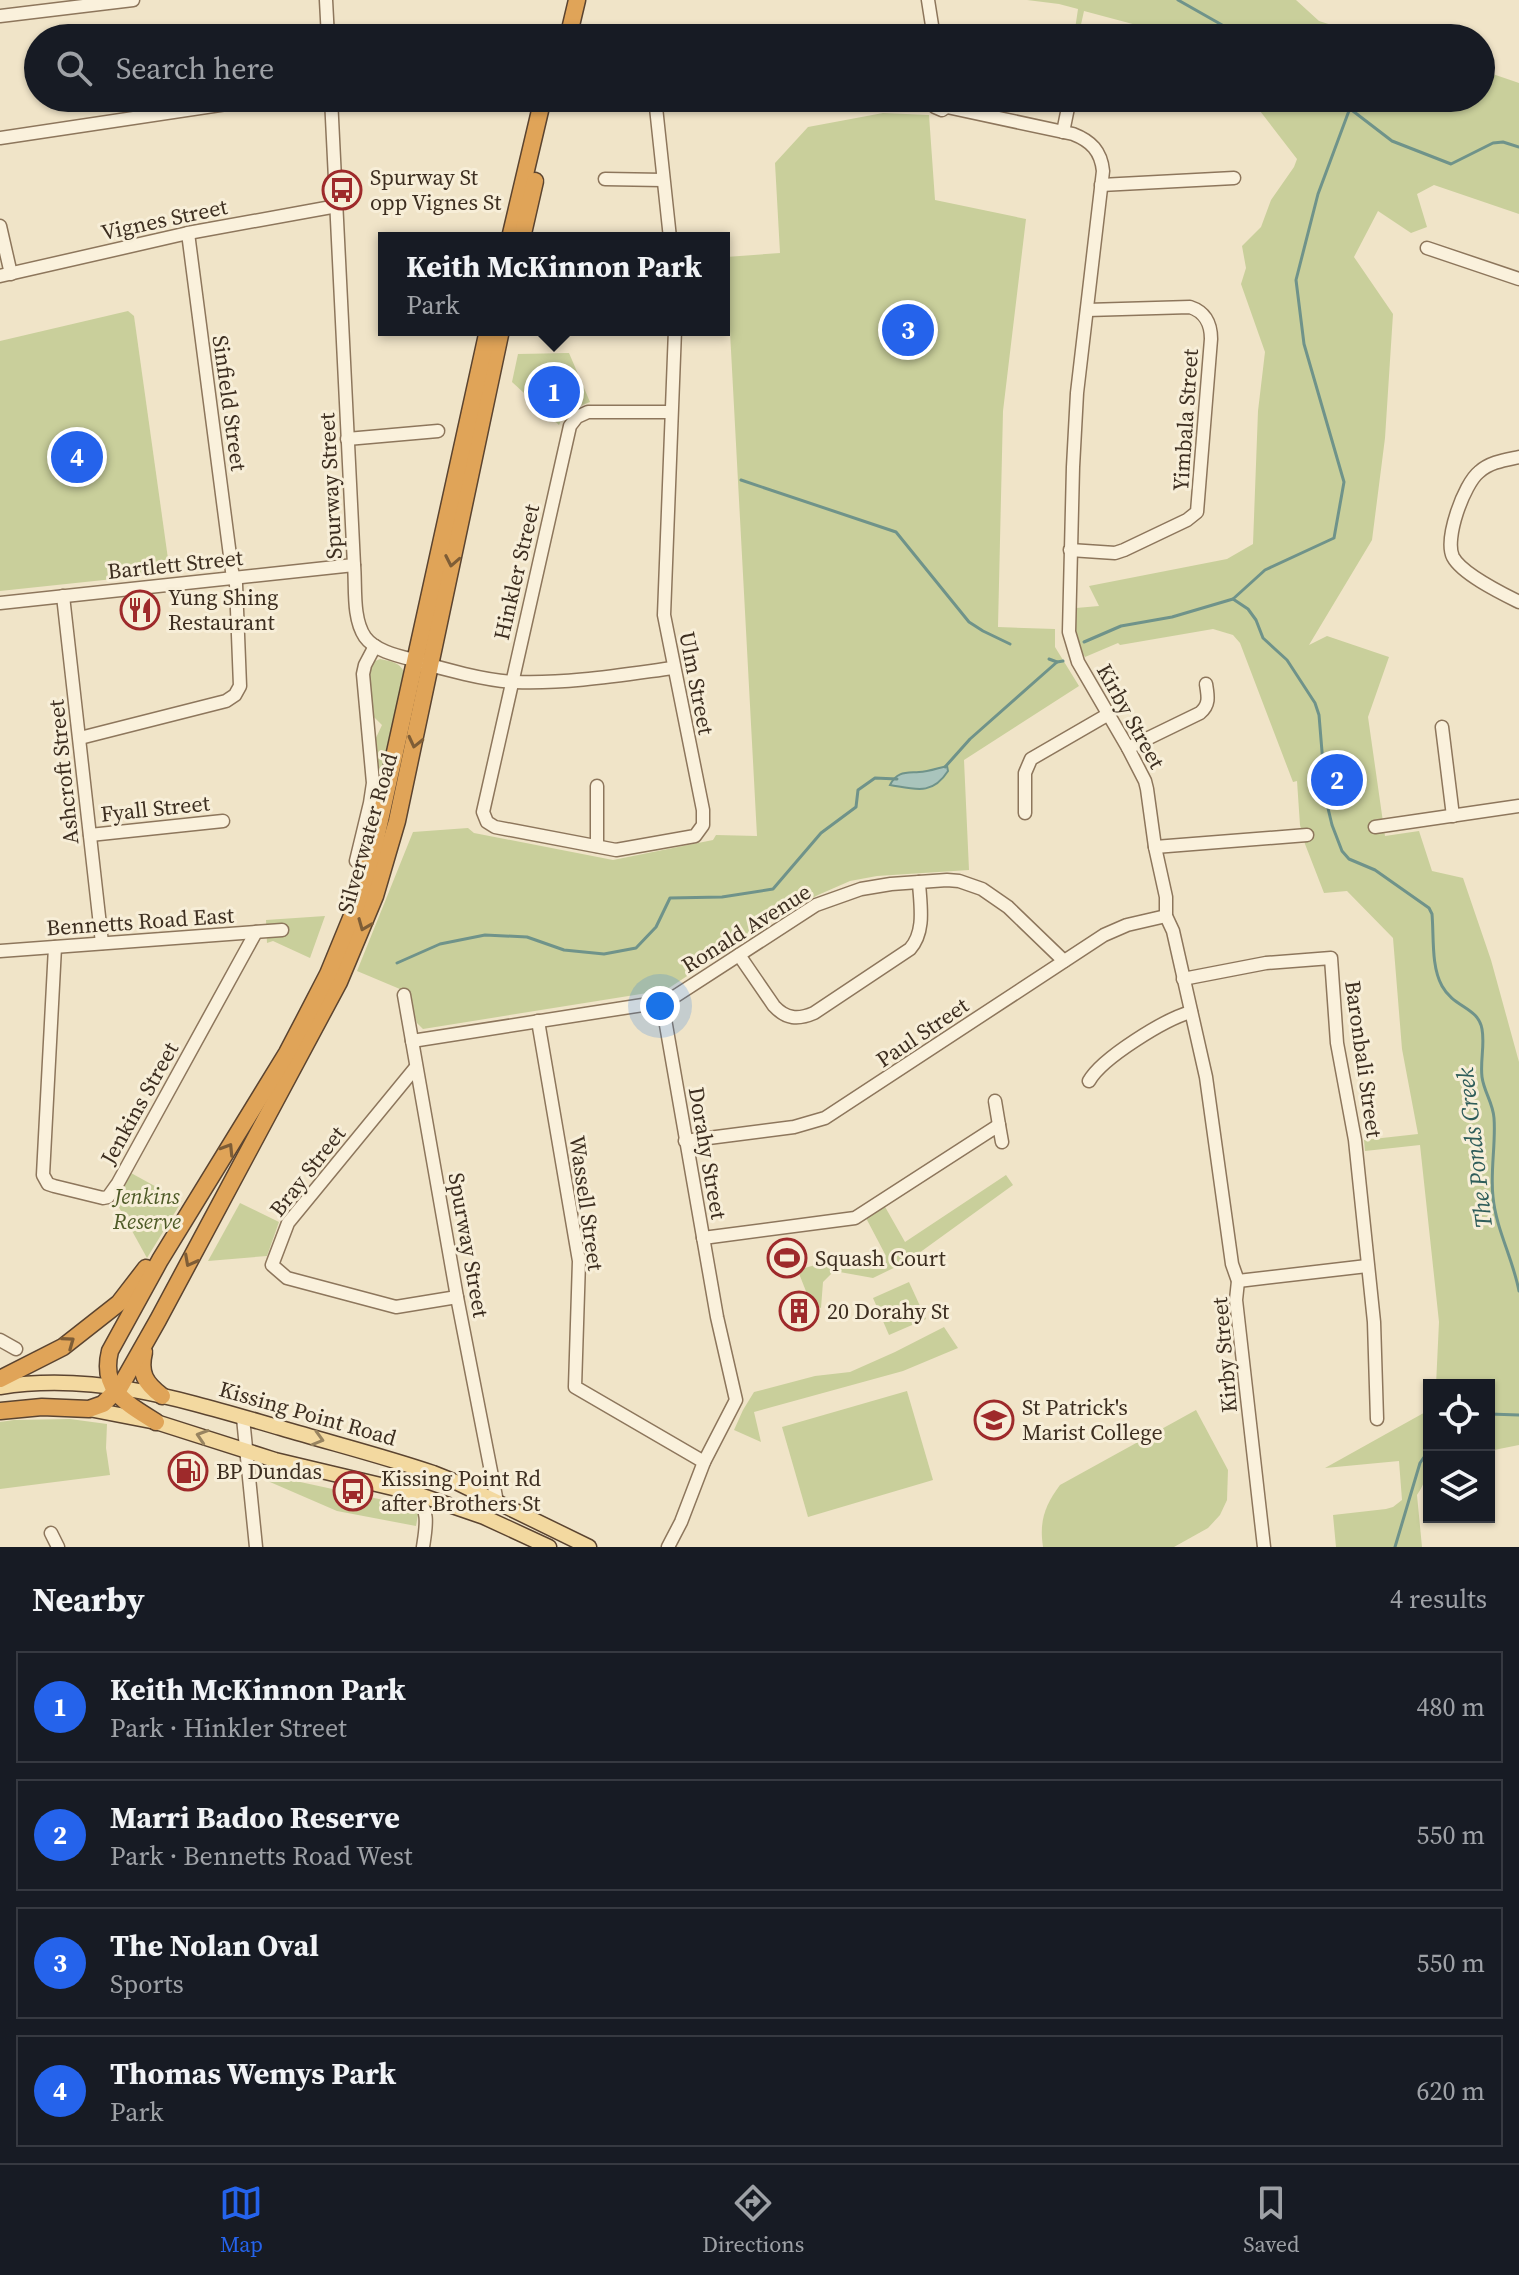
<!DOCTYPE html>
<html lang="en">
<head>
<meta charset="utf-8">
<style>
	:root { --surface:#171b24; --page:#242831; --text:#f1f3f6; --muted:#9ea1a6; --line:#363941; --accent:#2563eb }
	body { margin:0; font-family:"Source Serif 4",serif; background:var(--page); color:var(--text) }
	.controls { position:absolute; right:24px; bottom:24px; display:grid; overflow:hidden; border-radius:0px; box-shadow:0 2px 6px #0004 }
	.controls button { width:72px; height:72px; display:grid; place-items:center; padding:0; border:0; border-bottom:2px solid var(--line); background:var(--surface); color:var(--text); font:40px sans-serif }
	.you { position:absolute; left:660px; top:1006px; width:28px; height:28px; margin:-20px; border:6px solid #fff; border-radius:50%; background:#1a73e8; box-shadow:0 0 0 12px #1a73e833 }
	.badge { display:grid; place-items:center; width:52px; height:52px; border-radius:50%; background:var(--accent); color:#fff; font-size:26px; font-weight:700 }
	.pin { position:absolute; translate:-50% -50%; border:4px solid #fff; box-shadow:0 2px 8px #0006 }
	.popup { position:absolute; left:378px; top:232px; width:352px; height:104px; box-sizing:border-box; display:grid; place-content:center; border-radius:0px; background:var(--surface); filter:drop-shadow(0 2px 6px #0005); font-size:26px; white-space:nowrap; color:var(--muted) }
	.popup b { font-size:30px; color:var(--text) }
	.popup::after { content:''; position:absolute; left:50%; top:100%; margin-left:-16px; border:16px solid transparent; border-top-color:var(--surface) }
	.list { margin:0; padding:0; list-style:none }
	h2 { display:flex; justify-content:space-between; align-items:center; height:104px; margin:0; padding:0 32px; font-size:34px }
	h2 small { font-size:26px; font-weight:400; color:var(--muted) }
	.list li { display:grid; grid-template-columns:52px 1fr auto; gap:24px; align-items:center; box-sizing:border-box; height:112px; margin:0 16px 16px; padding:0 16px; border:2px solid var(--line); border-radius:0px }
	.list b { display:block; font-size:30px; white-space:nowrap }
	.list p { margin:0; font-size:26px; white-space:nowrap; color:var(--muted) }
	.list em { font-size:26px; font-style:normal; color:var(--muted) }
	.icon { flex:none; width:44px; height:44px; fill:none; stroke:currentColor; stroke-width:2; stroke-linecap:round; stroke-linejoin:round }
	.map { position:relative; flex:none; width:1519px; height:1547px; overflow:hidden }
	.search { position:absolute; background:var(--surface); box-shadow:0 2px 6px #0004; left:24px; right:24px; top:24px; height:88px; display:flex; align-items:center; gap:20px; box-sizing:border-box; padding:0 28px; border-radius:44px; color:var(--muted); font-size:30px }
	.sheet { height:616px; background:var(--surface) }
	nav { display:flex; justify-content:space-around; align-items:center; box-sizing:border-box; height:112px; border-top:2px solid var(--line); background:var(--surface); font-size:22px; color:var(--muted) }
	nav a { display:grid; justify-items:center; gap:4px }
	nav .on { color:var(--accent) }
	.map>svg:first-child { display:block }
	.green { fill:#c9cf9b }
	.water { fill:#a9c4bc; stroke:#6f938a; stroke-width:2 }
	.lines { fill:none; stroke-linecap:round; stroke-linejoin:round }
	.stream { stroke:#6f938a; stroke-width:3 }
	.minor-casing { stroke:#8d765c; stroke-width:15 }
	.major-casing { stroke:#5b4430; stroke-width:17 }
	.highway-casing { stroke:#5b4430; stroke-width:19 }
	.minor { stroke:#faf1dc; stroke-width:12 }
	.major { stroke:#f3d9a0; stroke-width:14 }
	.highway { stroke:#e0a458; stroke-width:16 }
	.oneway { stroke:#7e5d36 }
	.oneway2 { stroke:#988460 }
	.labels { text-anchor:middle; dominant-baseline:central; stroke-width:6; stroke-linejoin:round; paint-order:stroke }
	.poi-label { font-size:22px; fill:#3d2e20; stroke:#f7eed8; text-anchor:start }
	.street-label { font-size:22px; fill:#3d2e20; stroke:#f7eed8 }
	.park-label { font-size:22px; font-style:italic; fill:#4d5a26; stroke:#f7eed8 }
	.water-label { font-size:24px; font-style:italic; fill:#2f5d5a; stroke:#f7eed8 }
</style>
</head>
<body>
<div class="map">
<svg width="1519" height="1547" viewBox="0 0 1519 1547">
	<rect width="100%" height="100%" fill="#f0e4c8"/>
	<g class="green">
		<path d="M 1027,0 L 1296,0 L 1319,21 L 1372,38 L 1185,38 L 1084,11 L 1078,38 L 1074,36 L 1078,9 L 1059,4 Z"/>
		<path d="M 1481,70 L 1519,83 L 1519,214 L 1434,185 L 1417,194 L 1427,227 L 1411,233 L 1378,211 L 1354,257 L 1393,314 L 1385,438 L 1372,540 L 1309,645 L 1327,636 L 1389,657 L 1368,717 L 1385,836 L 1419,831 L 1432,871 L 1463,878 L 1491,960 L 1519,1062 L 1519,1445 L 1489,1451 L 1489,1385 L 1436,1385 L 1439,1322 L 1420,1145 L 1365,1151 L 1364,1140 L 1418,1134 L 1402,1049 L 1393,938 L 1347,891 L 1324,893 L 1305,844 L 1300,825 L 1297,781 L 1293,782 L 1240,643 L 1233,635 L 1213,629 L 1120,645 L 1118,643 L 1085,657 L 1074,640 L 1076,608 L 1099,606 L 1089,586 L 1227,559 L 1253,544 L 1258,411 L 1265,352 L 1241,284 L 1246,268 L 1242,246 L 1261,227 L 1271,200 L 1294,167 L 1297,159 L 1250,98 L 1481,98 Z"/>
		<path d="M 883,113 L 929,115 L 935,200 L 1026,219 L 1003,411 L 998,627 L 1055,629 L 1055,647 L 1079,686 L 964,760 L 969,870 L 877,876 L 850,881 L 818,895 L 773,919 L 666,990 L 423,1029 L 417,1023 L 407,992 L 357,971 L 413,832 L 468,828 L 474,833 L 613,860 L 713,840 L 716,835 L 757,836 L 726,257 L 780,253 L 775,163 L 808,127 Z"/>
		<path d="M 128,311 L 134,316 L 170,573 L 0,591 L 0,341 Z"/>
		<path d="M 569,353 L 590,402 L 565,412 L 559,425 L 512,382 L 518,354 Z"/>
		<path d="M 380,659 C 389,661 400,662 404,672 L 381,773 L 377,772 L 374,742 L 382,725 L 373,716 L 371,703 L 368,678 L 373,662 Z"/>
		<path d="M 325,916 L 310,958 L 273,941 L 267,943 L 266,920 Z"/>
		<path d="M 131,1173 L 182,1201 L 147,1258 L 116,1202 Z"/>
		<path d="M 1006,1175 L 1013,1185 L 908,1261 L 873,1278 L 834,1271 L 823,1282 L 821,1308 L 811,1304 L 798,1271 C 822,1259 846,1264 871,1268 L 886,1256 L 866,1218 L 884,1205 L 905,1242 Z"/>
		<path d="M 240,1203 L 279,1222 L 267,1256 L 208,1261 Z"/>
		<path d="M 909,1282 L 926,1319 L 889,1335 L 873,1298 Z"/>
		<path d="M 944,1327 L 958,1348 L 903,1371 L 754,1412 L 761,1442 L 734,1430 L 743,1410 L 754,1392 L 815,1376 L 850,1372 L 895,1352 Z"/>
		<path d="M 907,1391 L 933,1480 L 808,1517 L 782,1427 Z"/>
		<path d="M 1196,1410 L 1228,1470 L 1227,1500 L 1220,1515 L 1208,1528 L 1174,1547 L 1043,1547 C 1039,1521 1045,1505 1060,1485 Z"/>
		<path d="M 1429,1410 C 1429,1440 1435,1469 1417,1495 L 1422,1547 L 1336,1547 L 1333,1515 L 1386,1509 L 1393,1507 L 1402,1500 L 1399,1461 L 1325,1468 Z"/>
		<path d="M 70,1419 L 107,1424 L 106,1448 L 110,1475 L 0,1489 L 0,1422 L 14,1420 Z"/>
		<path d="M 263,1472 L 277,1477 L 416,1507 L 419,1509 L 416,1526 L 337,1511 L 263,1479 Z"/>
	</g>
	<path class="water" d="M 947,766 L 948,771 C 932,796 915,789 890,785 C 897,771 906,773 919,772 C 928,772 938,768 947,766 Z"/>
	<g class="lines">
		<g class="stream">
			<path d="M 1178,0 L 1245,38"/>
			<path d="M 1336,98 L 1392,141 L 1451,164 L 1493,143 L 1503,142 L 1519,147"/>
			<path d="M 1350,108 L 1318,194 L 1296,280 L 1304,344 L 1344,482 L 1334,538 L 1265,570 L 1233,599 L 1248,609 L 1256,620 L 1263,638 L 1287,660 L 1315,703 L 1319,715 L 1326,800 L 1332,825 L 1342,851 L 1349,859 L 1375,870 L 1429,908 L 1432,914 C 1434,937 1431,966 1442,986 C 1454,1008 1478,1007 1482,1029 C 1485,1045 1480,1061 1482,1077 C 1484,1092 1493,1103 1494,1118 C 1496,1144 1490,1171 1493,1197 C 1496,1229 1513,1259 1519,1291"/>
			<path d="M 741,480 L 896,532 L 969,622 L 983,631 L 1010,644"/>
			<path d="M 1084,642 L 1121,626 L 1172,617 L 1233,599"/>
			<path d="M 1049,659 L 1057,662"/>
			<path d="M 945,767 L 970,739 L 1057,662 L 1063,661"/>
			<path d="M 397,963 L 440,944 L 485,935 L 527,937 L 564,950 L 604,954 L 636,948 L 656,927 L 670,898 L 722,897 L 773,889 L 821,833 L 856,807 L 858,790 L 875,778 L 897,779"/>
			<path d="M 1489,1414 L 1519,1415"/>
			<path d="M 1395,1547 L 1420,1463 L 1429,1450"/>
		</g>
		<g class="minor-casing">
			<g id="minor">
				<path d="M 326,0 L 328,38"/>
				<path d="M 928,0 L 934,38"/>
				<path d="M 0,16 L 133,0"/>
				<path d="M 331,98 L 354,565 C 356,586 352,618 365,637 C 375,651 398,656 414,660 C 442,669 487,681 515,682 C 568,684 621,675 673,668"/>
				<path d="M 655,98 L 670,238"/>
				<path d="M 935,98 L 935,107 L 942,110 L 949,105 L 949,98"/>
				<path d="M 947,107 L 1073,134 C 1091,141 1101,151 1103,171 L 1077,393 L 1073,467 L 1069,632 L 1078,662 L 1128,748 L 1145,781 L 1147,789 L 1155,847 L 1166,897 L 1166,916 L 1173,931 L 1206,1077 L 1232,1264 L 1238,1281 L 1236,1300 L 1264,1547"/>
				<path d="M 1063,132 L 1070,98"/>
				<path d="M 0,138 L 267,98"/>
				<path d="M 605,179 L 663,180"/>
				<path d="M 1101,185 L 1234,178"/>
				<path d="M 0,226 L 11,274"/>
				<path d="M 1427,248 L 1519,279"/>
				<path d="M 0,276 L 188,233 L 337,206"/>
				<path d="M 671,412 L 588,412 L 577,417 L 570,426 L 483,812 L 487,822 L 495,827 L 616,850 L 695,836 L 703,825 L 703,810 L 664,615 L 675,330"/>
				<path d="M 347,439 L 438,431"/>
				<path d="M 1519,457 C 1505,460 1490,462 1479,472 C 1464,484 1444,539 1453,557 C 1462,574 1501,593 1519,602"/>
				<path d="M 1070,550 L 1115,553 L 1124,550 L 1187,520 L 1197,512 L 1211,339 C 1211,323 1205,312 1190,307 L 1087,310"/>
				<path d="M 63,596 L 102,943"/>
				<path d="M 0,603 L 354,565"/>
				<path d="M 1442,727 L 1453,816"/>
				<path d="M 80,738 L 226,701 L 235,695 L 240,686 L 236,584 L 232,571 L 188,233"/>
				<path d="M 1128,748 L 1200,713 C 1210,705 1208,696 1206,684"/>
				<path d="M 597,786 L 597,846"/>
				<path d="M 1025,813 L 1025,773 L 1031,759 L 1107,715"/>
				<path d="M 1375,827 L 1519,806"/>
				<path d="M 90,835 L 223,821"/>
				<path d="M 1155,847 L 1307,835"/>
				<path d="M 356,861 L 370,803 L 373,783 L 363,674 L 365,665 L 375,646"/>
				<path d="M 55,947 L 43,1175 L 48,1184 L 54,1186 L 103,1198 L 108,1197 L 118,1183 L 256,932"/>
				<path d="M 0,951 L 282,930"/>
				<path d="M 739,955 L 774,1006 C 786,1019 798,1020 814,1013 L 910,949 C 926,931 920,904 919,882"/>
				<path d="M 1183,979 L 1266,963 L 1331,958 L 1337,1043 L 1355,1140 L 1374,1322 L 1377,1419"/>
				<path d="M 404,995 L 457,1297 L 497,1502"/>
				<path d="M 662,1002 L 717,1317 L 736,1400 L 704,1462 L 681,1522 L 668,1547"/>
				<path d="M 538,1021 L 579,1261 L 575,1387 L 704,1462"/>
				<path d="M 412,1041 L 662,1002 L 674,997 L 816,905 L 861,889 L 891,884 L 947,880 L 959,881 L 982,889 L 1008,907 L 1064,961"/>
				<path d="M 416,1067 L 288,1223 L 272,1265 L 287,1278 L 396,1307 L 457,1297"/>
				<path d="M 1089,1081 C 1102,1058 1165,1019 1191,1012"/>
				<path d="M 995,1101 L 999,1125"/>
				<path d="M 685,1141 L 794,1127 L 825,1118 L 1104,935 L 1127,925 L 1166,916"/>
				<path d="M 703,1238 L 855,1218 L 999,1125 L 1002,1142"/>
				<path d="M 1238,1281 L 1367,1266"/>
				<path d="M 0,1340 L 16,1349"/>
				<path d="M 243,1418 L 256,1547"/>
				<path d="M 415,1494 C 430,1510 426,1527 423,1547"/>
				<path d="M 51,1533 L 58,1547"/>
			</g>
		</g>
		<g class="major-casing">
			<g id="major">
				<path d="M 0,1387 C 96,1371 190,1402 281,1428 C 331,1443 383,1456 433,1473 L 458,1483 L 589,1547"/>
				<path d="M 89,1409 L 156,1422 L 275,1460 L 414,1493 L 484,1517 L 549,1547"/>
			</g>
		</g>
		<g class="highway-casing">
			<g id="highway">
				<path d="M 568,38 L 577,0"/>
				<path d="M 510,238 L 543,98"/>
				<path d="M 522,238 L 535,181"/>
				<path d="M 144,1352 C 139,1373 145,1383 162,1396"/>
				<path d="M 0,1379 L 63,1347 L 119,1303 L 146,1268"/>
				<path d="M 0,1411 L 42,1407 L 89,1409 L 103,1404 L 120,1387 L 158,1320 L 339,982 L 375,896 L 397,821 L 501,330"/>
				<path d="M 156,1422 C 128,1404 100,1391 110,1351 L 160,1260 L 287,1053 L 311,1007 L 328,974 L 358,901 L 375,843 L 488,330"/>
			</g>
		</g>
		<use href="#minor" class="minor"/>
		<use href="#major" class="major"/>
		<use href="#highway" class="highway"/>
	</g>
	<defs><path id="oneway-chevron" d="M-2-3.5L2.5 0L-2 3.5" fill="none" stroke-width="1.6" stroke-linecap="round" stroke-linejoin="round" transform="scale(2)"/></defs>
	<g class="oneway">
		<use href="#oneway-chevron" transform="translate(452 561) rotate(101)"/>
		<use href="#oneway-chevron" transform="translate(415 742) rotate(103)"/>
		<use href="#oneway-chevron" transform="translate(364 925) rotate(112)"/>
		<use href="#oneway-chevron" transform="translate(228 1149) rotate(-58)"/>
		<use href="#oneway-chevron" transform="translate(190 1261) rotate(118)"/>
		<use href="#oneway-chevron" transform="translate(69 1342) rotate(-36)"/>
	</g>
	<g class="oneway2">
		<use href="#oneway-chevron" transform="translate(202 1436) rotate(-162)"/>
		<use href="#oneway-chevron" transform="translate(318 1439) rotate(16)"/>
	</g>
	<defs>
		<g id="bus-ring" transform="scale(2)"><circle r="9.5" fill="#f7eed8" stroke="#9e2a2b" stroke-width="1.5"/><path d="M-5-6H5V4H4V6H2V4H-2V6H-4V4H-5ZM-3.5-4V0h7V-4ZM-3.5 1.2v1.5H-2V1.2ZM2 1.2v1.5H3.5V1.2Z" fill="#9e2a2b"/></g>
		<g id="restaurant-ring" transform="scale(2)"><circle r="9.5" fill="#f7eed8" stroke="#9e2a2b" stroke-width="1.5"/><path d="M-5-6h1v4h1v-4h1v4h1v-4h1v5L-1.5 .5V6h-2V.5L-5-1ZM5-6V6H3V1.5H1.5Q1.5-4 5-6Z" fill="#9e2a2b"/></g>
		<g id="stadium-ring" transform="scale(2)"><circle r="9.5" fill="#f7eed8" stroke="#9e2a2b" stroke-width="1.5"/><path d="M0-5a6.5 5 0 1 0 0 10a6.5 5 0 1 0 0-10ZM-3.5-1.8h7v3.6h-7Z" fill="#9e2a2b"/></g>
		<g id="building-ring" transform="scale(2)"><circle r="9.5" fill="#f7eed8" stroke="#9e2a2b" stroke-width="1.5"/><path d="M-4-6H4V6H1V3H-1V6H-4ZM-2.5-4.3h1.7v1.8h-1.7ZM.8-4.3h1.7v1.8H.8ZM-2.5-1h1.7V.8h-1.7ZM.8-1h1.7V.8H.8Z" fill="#9e2a2b"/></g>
		<g id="school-ring" transform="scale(2)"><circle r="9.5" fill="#f7eed8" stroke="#9e2a2b" stroke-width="1.5"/><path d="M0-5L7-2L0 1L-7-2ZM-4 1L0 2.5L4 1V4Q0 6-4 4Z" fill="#9e2a2b"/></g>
		<g id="fuel-ring" transform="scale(2)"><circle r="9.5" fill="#f7eed8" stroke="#9e2a2b" stroke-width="1.5"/><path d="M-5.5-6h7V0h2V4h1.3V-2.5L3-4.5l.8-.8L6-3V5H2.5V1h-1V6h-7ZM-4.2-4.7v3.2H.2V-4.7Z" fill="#9e2a2b"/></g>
	</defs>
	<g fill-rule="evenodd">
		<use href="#bus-ring" x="342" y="190"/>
		<use href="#restaurant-ring" x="140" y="610"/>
		<use href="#stadium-ring" x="787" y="1258"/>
		<use href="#building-ring" x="799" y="1311"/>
		<use href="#school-ring" x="994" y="1420"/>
		<use href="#fuel-ring" x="188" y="1471"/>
		<use href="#bus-ring" x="353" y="1491"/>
	</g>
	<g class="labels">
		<g class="poi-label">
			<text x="370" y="177">Spurway St<tspan x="370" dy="25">opp Vignes St</tspan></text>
			<text x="168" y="597">Yung Shing<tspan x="168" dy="25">Restaurant</tspan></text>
			<text x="815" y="1258">Squash Court</text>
			<text x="827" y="1311">20 Dorahy St</text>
			<text x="1022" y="1407">St Patrick's<tspan x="1022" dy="25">Marist College</tspan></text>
			<text x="216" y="1471">BP Dundas</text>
			<text x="381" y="1478">Kissing Point Rd<tspan x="381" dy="25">after Brothers St</tspan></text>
		</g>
		<g class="street-label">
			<text transform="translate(164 219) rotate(-12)">Vignes Street</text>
			<text transform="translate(230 403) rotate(82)">Sinfield Street</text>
			<text transform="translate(1185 420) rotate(-86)">Yimbala Street</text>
			<text transform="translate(330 486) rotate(-93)">Spurway Street</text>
			<text transform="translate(175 564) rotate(-6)">Bartlett Street</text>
			<text transform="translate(516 572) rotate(-77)">Hinkler Street</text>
			<text transform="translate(697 683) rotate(79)">Ulm Street</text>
			<text transform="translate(1131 716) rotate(61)">Kirby Street</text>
			<text transform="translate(63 772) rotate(-96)">Ashcroft Street</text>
			<text transform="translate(155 808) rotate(-6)">Fyall Street</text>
			<text transform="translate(367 833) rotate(-74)">Silverwater Road</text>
			<text transform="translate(140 921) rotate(-4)">Bennetts Road East</text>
			<text transform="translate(746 928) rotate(-32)">Ronald Avenue</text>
			<text transform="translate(922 1032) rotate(-34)">Paul Street</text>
			<text transform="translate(1364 1059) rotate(82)">Baronbali Street</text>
			<text transform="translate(139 1103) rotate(-61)">Jenkins Street</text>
			<text transform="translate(708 1153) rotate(80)">Dorahy Street</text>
			<text transform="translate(307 1171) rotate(-52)">Bray Street</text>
			<text transform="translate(587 1203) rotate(82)">Wassell Street</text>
			<text transform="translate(469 1245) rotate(80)">Spurway Street</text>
			<text transform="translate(1224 1355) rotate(-95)">Kirby Street</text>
			<text transform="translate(308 1413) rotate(16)">Kissing Point Road</text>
		</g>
		<g class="park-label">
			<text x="147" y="1196">Jenkins<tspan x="147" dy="25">Reserve</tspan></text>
		</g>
		<g class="water-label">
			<text transform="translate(1474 1148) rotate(-97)">The Ponds Creek</text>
		</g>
	</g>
</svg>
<div class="controls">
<button><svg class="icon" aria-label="locate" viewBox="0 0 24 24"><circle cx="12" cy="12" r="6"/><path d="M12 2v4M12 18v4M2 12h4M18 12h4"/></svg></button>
<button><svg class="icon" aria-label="layers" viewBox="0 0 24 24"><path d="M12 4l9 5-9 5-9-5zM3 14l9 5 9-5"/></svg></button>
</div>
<div class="you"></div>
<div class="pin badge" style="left:554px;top:392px">1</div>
<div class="popup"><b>Keith McKinnon Park</b>Park</div>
<div class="pin badge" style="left:1337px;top:780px">2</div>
<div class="pin badge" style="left:908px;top:330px">3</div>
<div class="pin badge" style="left:77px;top:457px">4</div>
<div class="search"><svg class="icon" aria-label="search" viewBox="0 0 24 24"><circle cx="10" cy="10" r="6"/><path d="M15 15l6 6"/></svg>Search here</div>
</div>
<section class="sheet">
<h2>Nearby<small>4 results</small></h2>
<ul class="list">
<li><span class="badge">1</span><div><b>Keith McKinnon Park</b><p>Park · Hinkler Street</p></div><em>480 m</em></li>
<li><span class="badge">2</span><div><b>Marri Badoo Reserve</b><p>Park · Bennetts Road West</p></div><em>550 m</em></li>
<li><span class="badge">3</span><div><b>The Nolan Oval</b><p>Sports</p></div><em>550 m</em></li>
<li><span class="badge">4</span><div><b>Thomas Wemys Park</b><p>Park</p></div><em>620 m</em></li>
</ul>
</section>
<nav>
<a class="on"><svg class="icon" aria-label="map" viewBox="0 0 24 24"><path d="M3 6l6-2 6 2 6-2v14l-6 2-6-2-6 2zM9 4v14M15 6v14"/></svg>Map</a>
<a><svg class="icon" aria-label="directions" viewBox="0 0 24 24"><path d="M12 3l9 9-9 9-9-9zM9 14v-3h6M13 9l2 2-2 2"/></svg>Directions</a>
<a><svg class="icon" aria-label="saved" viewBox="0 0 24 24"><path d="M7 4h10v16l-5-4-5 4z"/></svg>Saved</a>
</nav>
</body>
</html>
